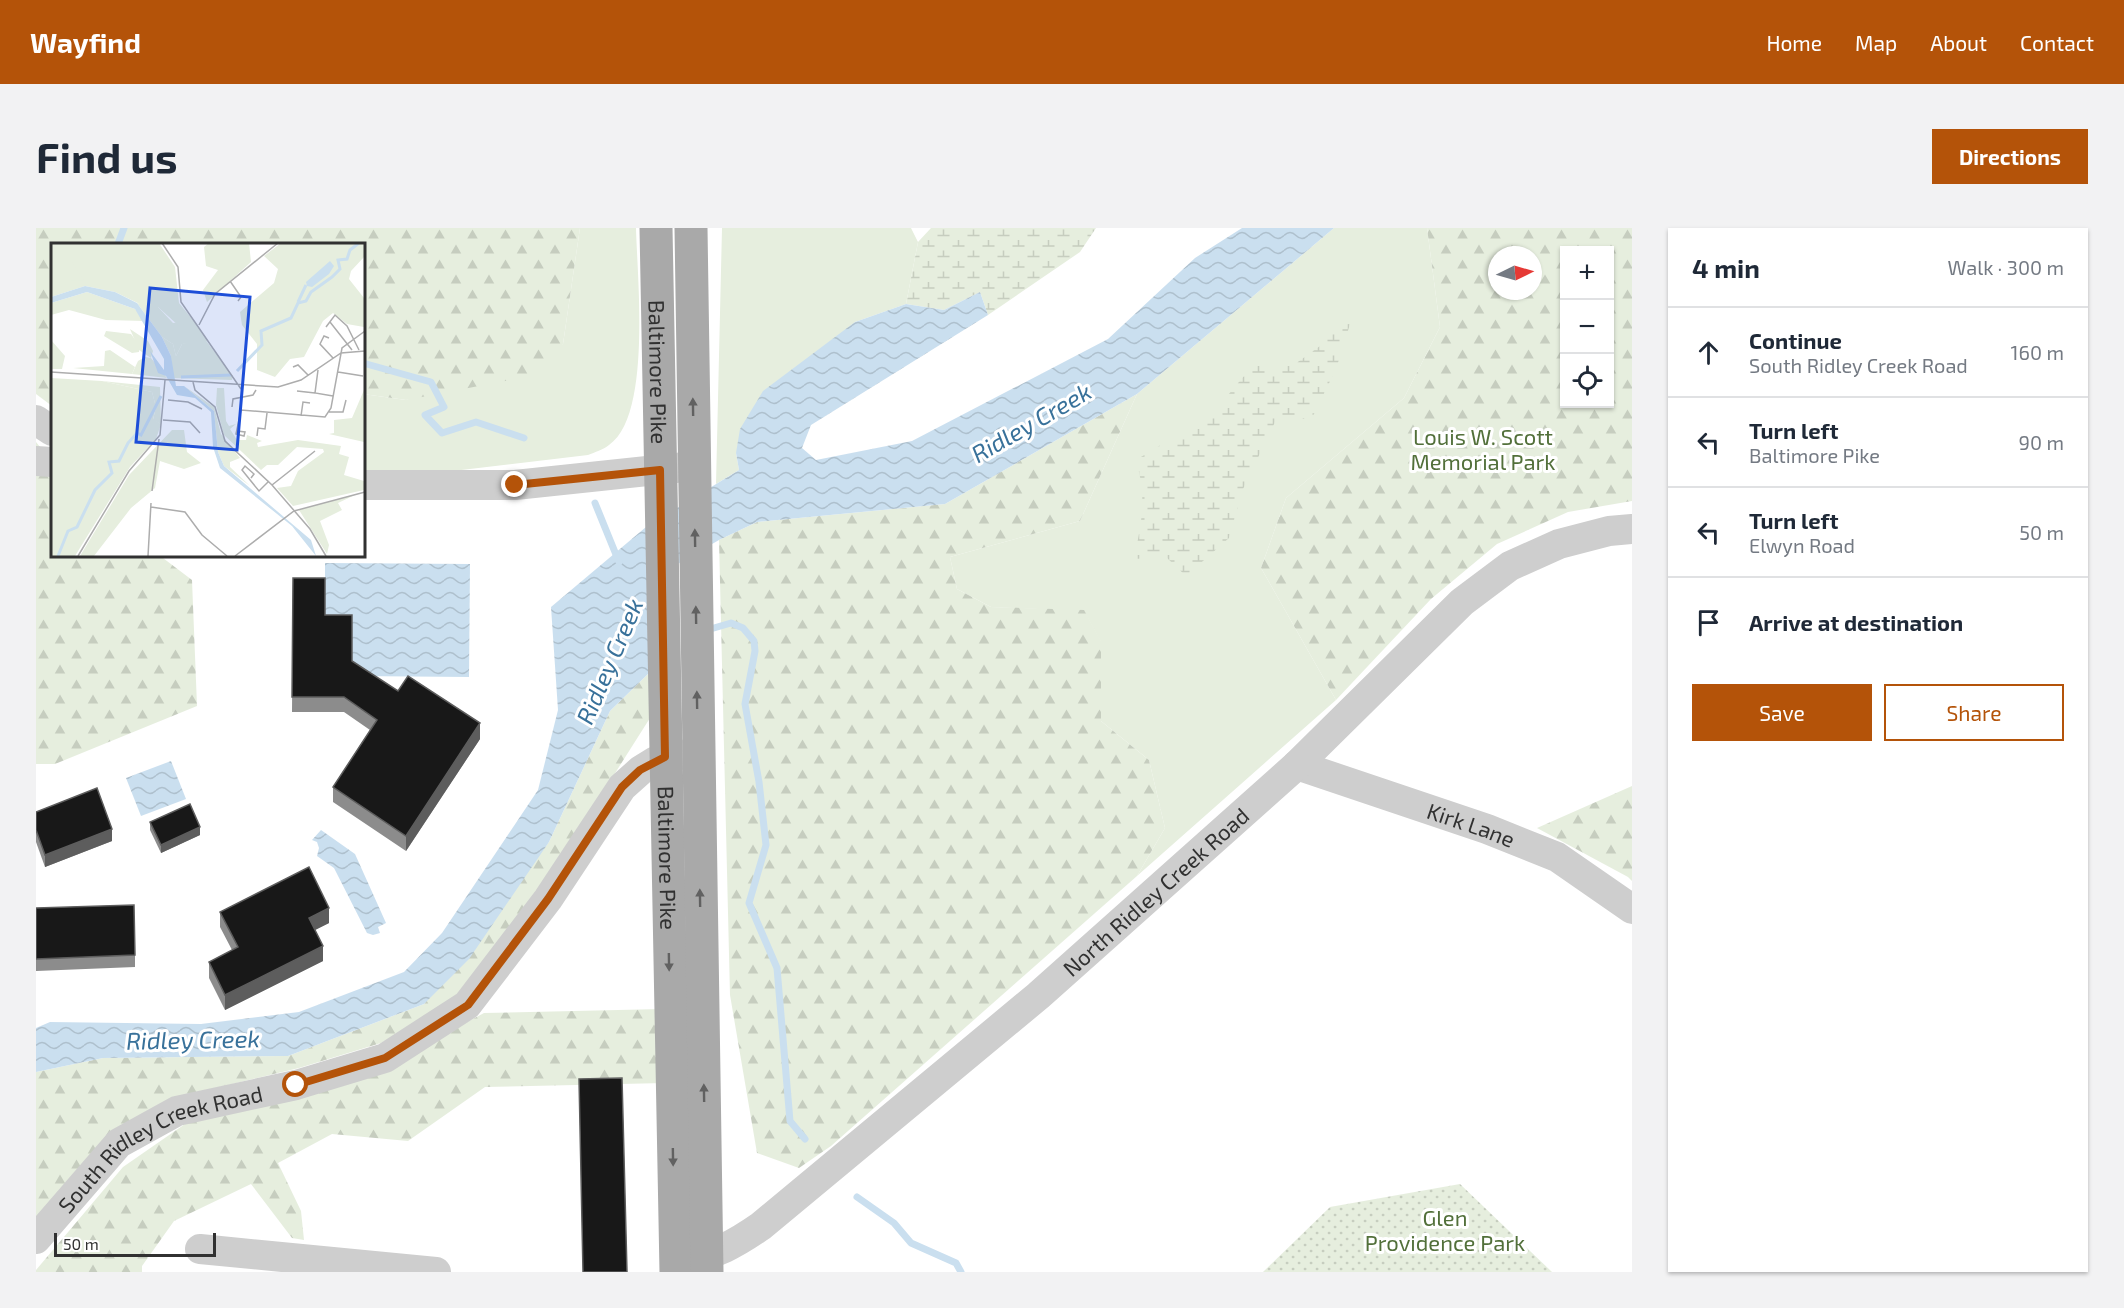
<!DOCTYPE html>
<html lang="en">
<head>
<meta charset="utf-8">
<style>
	:root { --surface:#fff; --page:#f2f2f3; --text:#1f2937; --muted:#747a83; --line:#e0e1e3; --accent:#b45309 }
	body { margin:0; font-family:"Exo 2",sans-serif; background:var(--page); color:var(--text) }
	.controls { position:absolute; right:18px; top:18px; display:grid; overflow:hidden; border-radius:0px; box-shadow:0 2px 4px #0004 }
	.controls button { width:54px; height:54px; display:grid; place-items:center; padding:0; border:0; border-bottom:2px solid var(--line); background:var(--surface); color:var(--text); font:30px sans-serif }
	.compass { position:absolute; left:1452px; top:18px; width:54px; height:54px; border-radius:50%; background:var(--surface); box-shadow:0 2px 4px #0004; rotate:85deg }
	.scale { position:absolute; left:18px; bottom:15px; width:162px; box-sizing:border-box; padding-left:6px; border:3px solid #313131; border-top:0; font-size:16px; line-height:21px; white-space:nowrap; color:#313131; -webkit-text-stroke:4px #fff; paint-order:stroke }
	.stop { position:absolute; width:18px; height:18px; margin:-14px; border:4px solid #b45309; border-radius:50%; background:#fff }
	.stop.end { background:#b45309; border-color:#fff; box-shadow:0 2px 6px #0008 }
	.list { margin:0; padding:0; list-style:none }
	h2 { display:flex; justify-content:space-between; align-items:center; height:78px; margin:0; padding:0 24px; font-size:26px }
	h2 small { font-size:20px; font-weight:400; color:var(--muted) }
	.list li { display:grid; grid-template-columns:39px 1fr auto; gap:18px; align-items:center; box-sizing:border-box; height:90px; padding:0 24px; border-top:2px solid var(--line) }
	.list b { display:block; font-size:22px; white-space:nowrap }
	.list p { margin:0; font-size:20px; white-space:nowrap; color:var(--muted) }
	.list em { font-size:20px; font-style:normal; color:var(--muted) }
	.actions { display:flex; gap:12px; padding:18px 24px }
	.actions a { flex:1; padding:14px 0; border:2px solid var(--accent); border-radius:0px; text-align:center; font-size:21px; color:var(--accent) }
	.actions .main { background:var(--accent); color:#fff }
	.icon { flex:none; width:33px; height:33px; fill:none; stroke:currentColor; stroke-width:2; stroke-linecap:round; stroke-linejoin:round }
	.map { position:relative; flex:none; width:1596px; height:1044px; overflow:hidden; border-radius:0px }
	header { display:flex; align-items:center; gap:36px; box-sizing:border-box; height:84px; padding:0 30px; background:var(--accent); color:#fff }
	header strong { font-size:28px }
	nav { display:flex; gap:33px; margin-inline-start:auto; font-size:21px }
	.intro { display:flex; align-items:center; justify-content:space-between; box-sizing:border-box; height:144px; padding:0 36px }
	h1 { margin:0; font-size:42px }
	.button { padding:15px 27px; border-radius:0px; background:var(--accent); color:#fff; font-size:21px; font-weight:700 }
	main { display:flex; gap:36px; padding:0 36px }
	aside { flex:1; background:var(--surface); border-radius:0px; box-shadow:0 2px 4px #0004 }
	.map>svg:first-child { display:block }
	.grass { fill:#e6eede }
	.forest { fill:url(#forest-firs); fill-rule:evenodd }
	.wetland { fill:url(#wetland-marsh) }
	.park { fill:url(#park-dots) }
	.water { fill:url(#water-waves) }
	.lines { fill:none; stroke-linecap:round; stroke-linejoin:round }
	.stream { stroke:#cadfef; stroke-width:7 }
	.minor { stroke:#cecece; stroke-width:30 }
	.major { stroke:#a9a9a9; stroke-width:33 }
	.wall { fill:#8c8c8c }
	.shaded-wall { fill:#5d5d5d }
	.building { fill:#181818; stroke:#5d5d5d; stroke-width:1.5 }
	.oneway { fill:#616161 }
	.route { stroke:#b45309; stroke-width:8 }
	.labels { text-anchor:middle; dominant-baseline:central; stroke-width:6; stroke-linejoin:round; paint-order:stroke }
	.street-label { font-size:22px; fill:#313131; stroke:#fff }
	.park-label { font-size:22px; fill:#52703a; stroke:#fff }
	.water-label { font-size:24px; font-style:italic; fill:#38719a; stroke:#fff }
	.inset-river { fill:none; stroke:#cadfef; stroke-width:3 }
	.inset-road { fill:none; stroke:#adadad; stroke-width:1.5 }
	.view { fill:#1d4ed8; fill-opacity:0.15; stroke:#1d4ed8; stroke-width:3 }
	.inset-edge { fill:none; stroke:#313131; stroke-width:3 }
</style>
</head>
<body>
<header>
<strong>Wayfind</strong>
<nav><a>Home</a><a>Map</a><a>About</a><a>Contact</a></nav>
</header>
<div class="intro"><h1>Find us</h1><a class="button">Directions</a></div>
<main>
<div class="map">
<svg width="1596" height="1044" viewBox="0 0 1596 1044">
	<defs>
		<pattern id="forest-firs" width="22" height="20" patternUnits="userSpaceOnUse" patternTransform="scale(1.5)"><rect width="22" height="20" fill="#e6eede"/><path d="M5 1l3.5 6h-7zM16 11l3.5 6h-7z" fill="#c6cdbf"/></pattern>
		<pattern id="wetland-marsh" width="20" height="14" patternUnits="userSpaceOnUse" patternTransform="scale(1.5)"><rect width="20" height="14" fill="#e6eede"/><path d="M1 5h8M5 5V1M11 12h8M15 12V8" fill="none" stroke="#c6cdbf"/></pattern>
		<pattern id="park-dots" width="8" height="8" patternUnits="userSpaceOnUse" patternTransform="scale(1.5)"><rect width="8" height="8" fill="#e6eede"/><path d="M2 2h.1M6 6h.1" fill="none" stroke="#c6cdbf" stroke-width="1.8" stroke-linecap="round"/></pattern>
		<pattern id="water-waves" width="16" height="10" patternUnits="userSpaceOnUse" patternTransform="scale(1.5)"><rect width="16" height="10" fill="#cadfef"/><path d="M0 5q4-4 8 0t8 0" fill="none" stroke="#aec0cd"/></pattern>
	</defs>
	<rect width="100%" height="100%" fill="#fff"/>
	<g class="grass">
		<path d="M 544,0 L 600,0 C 601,48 616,188 573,217 C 567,222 559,224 552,227 L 400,245 L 327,245 L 327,166 L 370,172 L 527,116 Z"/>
		<path d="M 686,0 L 875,0 L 882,14 L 870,76 L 819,94 L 700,225 L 703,242 L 680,256 Z"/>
		<path d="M 1298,0 L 1391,0 L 1404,99 L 1368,170 L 1250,270 L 1225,340 L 1300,472 L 1101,648 L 1129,600 L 1113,532 L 1065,493 L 1065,414 L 1048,383 L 955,379 L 921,361 L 914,329 L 1044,293 L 1101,166 Z"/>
	</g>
	<g class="forest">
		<path d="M 0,0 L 544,0 L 527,116 L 489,149 L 370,172 L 327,166 L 327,16 L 16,16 L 16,178 L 0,166 Z"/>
		<path d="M 1391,0 L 1596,0 L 1596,273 L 1532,284 L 1461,316 L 1395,371 L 1300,472 L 1225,340 L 1250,270 L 1368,170 L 1404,99 ZM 1528,22 L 1574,22 L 1574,176 L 1528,176 ZM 1461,27 L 1497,27 L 1497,63 L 1461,63 Z"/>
		<path d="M 1101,166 L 1044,293 L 914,329 L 921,361 L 955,379 L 1048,382 L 1065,413 L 1065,493 L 1113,532 L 1129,600 L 1101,648 L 795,918 L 763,940 L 721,925 L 694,767 L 683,312 L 721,294 L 909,276 Z"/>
		<path d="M 0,214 L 16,234 L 16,327 L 123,327 L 156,352 L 161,478 L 19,536 L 0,536 Z"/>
		<path d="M 613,445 L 614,490 L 531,621 L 430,766 L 345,815 L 263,840 L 159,865 L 0,995 L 0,844 L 67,830 L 252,828 L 388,776 L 513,614 L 574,483 Z"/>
		<path d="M 1596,558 L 1596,653 L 1592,649 L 1501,600 Z"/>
		<path d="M 626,781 L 629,855 L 449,859 L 372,913 L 296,906 L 242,935 L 265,983 L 268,1012 L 256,1010 L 215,956 L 138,993 L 106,1038 L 106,1044 L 0,1044 L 0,1042 L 87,939 L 149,896 L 352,836 L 448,785 Z"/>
	</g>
	<g class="wetland">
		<path d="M 895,0 L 1060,0 L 1044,24 L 952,87 L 944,64 L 908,82 L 870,76 L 882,14 Z"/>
		<path d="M 1314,96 L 1300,141 L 1276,190 L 1239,194 L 1207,261 L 1193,310 L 1150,348 L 1130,329 L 1098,331 C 1106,292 1111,270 1100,232 L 1177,185 L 1218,136 L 1259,136 L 1284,118 L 1297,97 Z"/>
	</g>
	<path class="park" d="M 1424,956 L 1516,1044 L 1227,1044 L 1294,979 Z"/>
	<g class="water">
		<path d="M 1206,0 L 1298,0 L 1101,166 L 909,276 L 721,294 L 683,312 L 611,354 L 613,445 L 574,483 L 513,614 L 433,731 L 388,776 L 252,828 L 67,830 L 0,844 L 0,800 L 14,794 L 165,796 L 263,784 L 368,744 L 406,705 L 502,562 L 522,482 L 515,379 L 610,299 L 703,242 L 700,225 L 704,201 L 727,163 L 819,94 L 870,76 L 908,82 L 944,64 L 952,87 L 775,197 L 766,220 L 780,232 L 876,213 L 1072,111 L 1159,30 Z"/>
		<path d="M 289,335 L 434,336 L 433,449 L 316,448 L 289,402 Z"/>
		<path d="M 135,533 L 150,571 L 105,588 L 90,550 Z"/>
		<path d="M 285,602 L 319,626 L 350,695 L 342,699 L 344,705 L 337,707 L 331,705 L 298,640 L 281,628 L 283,620 L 281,614 L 276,612 Z"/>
	</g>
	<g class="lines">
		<g class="stream">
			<path d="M 82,16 L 88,0"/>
			<path d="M 327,135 L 395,154 L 408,179 L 389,187 L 406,205 L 440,194 L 488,210"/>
			<path d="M 559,275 L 583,334"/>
			<path d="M 671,402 L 695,395 L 707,400 L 718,413 L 719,423 L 709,476 L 723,554 L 730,617 L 713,675 L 741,740 L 754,893 L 769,911"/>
			<path d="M 821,969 L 858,995 L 875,1015 L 920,1035 L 925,1044"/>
		</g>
		<g class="minor">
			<path d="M 0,192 L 16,203"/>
			<path d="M 0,233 L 16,234"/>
			<path d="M 327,257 L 479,257 L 649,239"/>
			<path id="s1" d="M 1261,537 L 1451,601 L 1521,629 L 1596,681"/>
			<path id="s2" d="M 0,1011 L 83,915 L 141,883 L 260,857 L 349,830 L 431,777 L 512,671 L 586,559 L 605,542 L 618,534 L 629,529 L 652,526"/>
			<path d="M 164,1021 L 400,1044"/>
			<path id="s3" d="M 648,1031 C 680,1027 699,1016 725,998 L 1002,768 L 1261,537 L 1426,374 L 1474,338 L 1523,316 L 1573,303 L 1596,301"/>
		</g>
		<g class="major">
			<path id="s4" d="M 620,0 L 640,1044"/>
			<path d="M 655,0 L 671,1044"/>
		</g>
	</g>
	<g class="wall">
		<path d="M 257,350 L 316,433 L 362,463 L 444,511 L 370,623 L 297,574 L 297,559 L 334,502 L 308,484 L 256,484 Z"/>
		<path d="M 0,584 L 76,613 L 9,639 L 0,614 Z"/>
		<path d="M 114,594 L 164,607 L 125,625 L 114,602 Z"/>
		<path d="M 0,680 L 99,727 L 99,739 L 0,743 Z"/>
		<path d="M 184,684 L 293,695 L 279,702 L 287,733 L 189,782 L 173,750 L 173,734 L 196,722 L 184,699 Z"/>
	</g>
	<g class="shaded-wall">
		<path d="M 444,495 L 444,511 L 370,623 L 370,608 Z"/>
		<path d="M 164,599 L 164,607 L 125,625 L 125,617 Z"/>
		<path d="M 76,601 L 76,613 L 9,639 L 9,627 Z"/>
		<path d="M 293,680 L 293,695 L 273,705 L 273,690 Z"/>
		<path d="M 287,718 L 287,733 L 189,782 L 189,767 Z"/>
	</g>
	<g class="building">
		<path d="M 257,350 L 289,350 L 289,387 L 316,387 L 316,433 L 362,463 L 372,448 L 444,495 L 370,608 L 297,559 L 341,492 L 308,469 L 256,469 Z"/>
		<path d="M 61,560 L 76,601 L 9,627 L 0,602 L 0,584 Z"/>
		<path d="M 154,576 L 164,599 L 125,617 L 114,594 Z"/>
		<path d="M 273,639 L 293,680 L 273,690 L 287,718 L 189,767 L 173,734 L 202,719 L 184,684 Z"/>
		<path d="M 98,677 L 99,727 L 0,731 L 0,680 Z"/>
		<path d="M 586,850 L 591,1044 L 547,1044 L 543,851 Z"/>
	</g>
	<defs><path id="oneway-solid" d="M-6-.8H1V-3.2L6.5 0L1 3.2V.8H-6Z" transform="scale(1.5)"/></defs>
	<g class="oneway">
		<use href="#oneway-solid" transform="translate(657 179) rotate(-91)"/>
		<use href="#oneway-solid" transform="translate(659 310) rotate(-91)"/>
		<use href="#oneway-solid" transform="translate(660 387) rotate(-91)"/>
		<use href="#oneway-solid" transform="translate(661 472) rotate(-91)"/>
		<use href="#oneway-solid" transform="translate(664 670) rotate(-91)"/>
		<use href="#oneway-solid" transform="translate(633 734) rotate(89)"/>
		<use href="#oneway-solid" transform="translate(668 865) rotate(-91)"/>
		<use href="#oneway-solid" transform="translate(637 929) rotate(89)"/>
	</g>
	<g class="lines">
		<path class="route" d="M 260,857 L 349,830 L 432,777 L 512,671 L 586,559 L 604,542 L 629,529 L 624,242 L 479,257"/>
	</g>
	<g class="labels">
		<g class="street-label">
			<text stroke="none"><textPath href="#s4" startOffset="144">Baltimore Pike</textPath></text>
			<text stroke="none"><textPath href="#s1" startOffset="184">Kirk Lane</textPath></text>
			<text stroke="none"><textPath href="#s4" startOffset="630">Baltimore Pike</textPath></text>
			<text stroke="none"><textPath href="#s3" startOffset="602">North Ridley Creek Road</textPath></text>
			<text stroke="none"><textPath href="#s2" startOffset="160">South Ridley Creek Road</textPath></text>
		</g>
		<g class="park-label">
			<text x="1447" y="208">Louis W. Scott<tspan x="1447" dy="25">Memorial Park</tspan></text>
			<text x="1409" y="989">Glen<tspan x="1409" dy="25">Providence Park</tspan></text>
		</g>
		<g class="water-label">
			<text transform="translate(995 194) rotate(-30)">Ridley Creek</text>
			<text transform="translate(573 433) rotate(-67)">Ridley Creek</text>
			<text transform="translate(157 811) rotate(-1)">Ridley Creek</text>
		</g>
	</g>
	<g transform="translate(15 15)">
		<rect width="314" height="314" fill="#fff"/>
		<path d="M 86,60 L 107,64 L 122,80 L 142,77 L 157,98 L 131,101 L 125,113 L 122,101 L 111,94 ZM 94,114 L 100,115 L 116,135 L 81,131 L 87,118 ZM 51,138 L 109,144 L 110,181 L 102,177 L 105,164 L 101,149 Z" fill="#e6eede"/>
		<path d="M 0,0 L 108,0 L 124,24 L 128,60 L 142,77 L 128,83 L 107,64 L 97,65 L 64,49 L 34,43 L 0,54 ZM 158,0 L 198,0 L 200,19 L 156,59 L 152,47 L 167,27 L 155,23 L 153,4 ZM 36,49 L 84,66 L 94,78 L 55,77 L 18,67 L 0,72 L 0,60 ZM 55,88 L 80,91 L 88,102 L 88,109 L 81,110 L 53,93 ZM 111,94 L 122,101 L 125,113 L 131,101 L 153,95 L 182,133 L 181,137 L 121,135 L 120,113 ZM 0,97 L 14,113 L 11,126 L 0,126 ZM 59,107 L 84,124 L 81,131 L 22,125 L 53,123 L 54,108 ZM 0,135 L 51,138 L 101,149 L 105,164 L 102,176 L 110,181 L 105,196 L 79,224 L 24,313 L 0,313 ZM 133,143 L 163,164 L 170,191 L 189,215 L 179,219 L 179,224 L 199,243 L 173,223 L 167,209 L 163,168 ZM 166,145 L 173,145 L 175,178 L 178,183 L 185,181 L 179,186 L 186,197 L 195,197 L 196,192 L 211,198 L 206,200 L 207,204 L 247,197 L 290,203 L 288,211 L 298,214 L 293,232 L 313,238 L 313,247 L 242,263 L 226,245 L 240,243 L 247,228 L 273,209 L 272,206 L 246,204 L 227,222 L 216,222 L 210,227 L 173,192 L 165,162 ZM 313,147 L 313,199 L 278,191 L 283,190 L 283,177 L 301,175 ZM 121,187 L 133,187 L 136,209 L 150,220 L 133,226 L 109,218 L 104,245 L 80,265 L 43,313 L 29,313 L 78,232 ZM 306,251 L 287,260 L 291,267 L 269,278 L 278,302 L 276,311 L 248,267 Z" fill="#e6eede"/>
		<path d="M 0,7 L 21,19 L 33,37 L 20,38 L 4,48 L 0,45 ZM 106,73 L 125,86 L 126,96 L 117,95 ZM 79,86 L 97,98 L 102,108 L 100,115 L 88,107 Z" fill="#e6eede"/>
		<path d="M 230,0 L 313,0 L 313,14 L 300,28 L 298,36 L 313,55 L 313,84 L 296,81 L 282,70 L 272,78 L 253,114 L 239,116 L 224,134 L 206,127 L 206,101 L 191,82 L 189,69 L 223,40 L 227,26 L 213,13 Z" fill="#e6eede"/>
		<path d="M 279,18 L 283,23 L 278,31 L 261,44 L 256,43 L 255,39 ZM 34,43 L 64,49 L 86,60 L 111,94 L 120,113 L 125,143 L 133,143 L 163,168 L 167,209 L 173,223 L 260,297 L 265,313 L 241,283 L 169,225 L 162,204 L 160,169 L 144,155 L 126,152 L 115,133 L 107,130 L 99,108 L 113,127 L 113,116 L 84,66 L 36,49 L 0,60 L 0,54 Z" fill="#cadfef"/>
		<path class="inset-river" d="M 247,59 L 255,42M 186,128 L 211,102 L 210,88 L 240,75 L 247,60 L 255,58 L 260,49 L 281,34 L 289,26 L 287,17 L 296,16 L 299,7 L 308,0M 130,134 L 180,132M 7,313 L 17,288 L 26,284 L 44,247 L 61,230 L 58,219 L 68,218 L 77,200 L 86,190 L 90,192 L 110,153"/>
		<path class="inset-road" d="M 111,0 L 127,24 L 130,59 L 190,146M 179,38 L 190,54 L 187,58M 279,79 L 301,107M 148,82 L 164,51 L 227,0M 275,84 L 284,72 L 296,83 L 308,107M 278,95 L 273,93 L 269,101 L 282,115M 242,124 L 247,122 L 257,132M 267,127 L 264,150 L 282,153M 0,129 L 227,144 L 250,137 L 290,110 L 314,108M 287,129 L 312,133M 142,139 L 144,147 L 164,164 L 174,198 L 221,242 L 259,286 L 275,313M 246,148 L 264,150M 117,157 L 137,159 L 151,166M 181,164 L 182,156 L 202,152 L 205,147M 278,169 L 292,169 L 295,157M 250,173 L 252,159 L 259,160M 112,177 L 139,179 L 149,190M 186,188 L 194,189 L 193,193 L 185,191 L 190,167 L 274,174 L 280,165 L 291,105 L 314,88M 206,193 L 207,185 L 214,186 L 216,170M 200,235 L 203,231 L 194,223 L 191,227 L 208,248 L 218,238M 221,242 L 264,208M 101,248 L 108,196M 100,264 L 134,269 L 151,292 L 176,313M 27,313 L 78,228 L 109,192 L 114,137M 97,313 L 100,260M 184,313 L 243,268 L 314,249"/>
		<path class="view" d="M 99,45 L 199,54 L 186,207 L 85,199 Z"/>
		<rect width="314" height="314" class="inset-edge"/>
	</g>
</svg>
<div class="controls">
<button>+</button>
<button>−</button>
<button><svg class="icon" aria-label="locate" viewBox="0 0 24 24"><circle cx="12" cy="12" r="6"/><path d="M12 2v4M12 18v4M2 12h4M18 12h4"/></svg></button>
</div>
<svg class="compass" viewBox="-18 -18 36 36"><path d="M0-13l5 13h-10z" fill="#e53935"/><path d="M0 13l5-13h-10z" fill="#747a83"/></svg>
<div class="scale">50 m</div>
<div class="stop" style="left:260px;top:857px"></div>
<div class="stop end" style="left:479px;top:257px"></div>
</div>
<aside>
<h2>4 min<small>Walk · 300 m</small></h2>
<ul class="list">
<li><svg class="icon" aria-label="ahead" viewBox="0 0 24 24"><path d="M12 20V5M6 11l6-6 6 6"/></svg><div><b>Continue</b><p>South Ridley Creek Road</p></div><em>160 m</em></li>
<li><svg class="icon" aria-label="left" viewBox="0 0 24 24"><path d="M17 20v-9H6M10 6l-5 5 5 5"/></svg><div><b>Turn left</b><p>Baltimore Pike</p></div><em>90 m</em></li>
<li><svg class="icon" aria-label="left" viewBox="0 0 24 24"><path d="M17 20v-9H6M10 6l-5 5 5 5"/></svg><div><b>Turn left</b><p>Elwyn Road</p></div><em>50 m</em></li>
<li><svg class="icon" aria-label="arrive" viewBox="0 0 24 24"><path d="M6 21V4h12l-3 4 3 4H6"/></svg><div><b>Arrive at destination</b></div></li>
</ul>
<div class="actions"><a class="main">Save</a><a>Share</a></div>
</aside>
</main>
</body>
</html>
